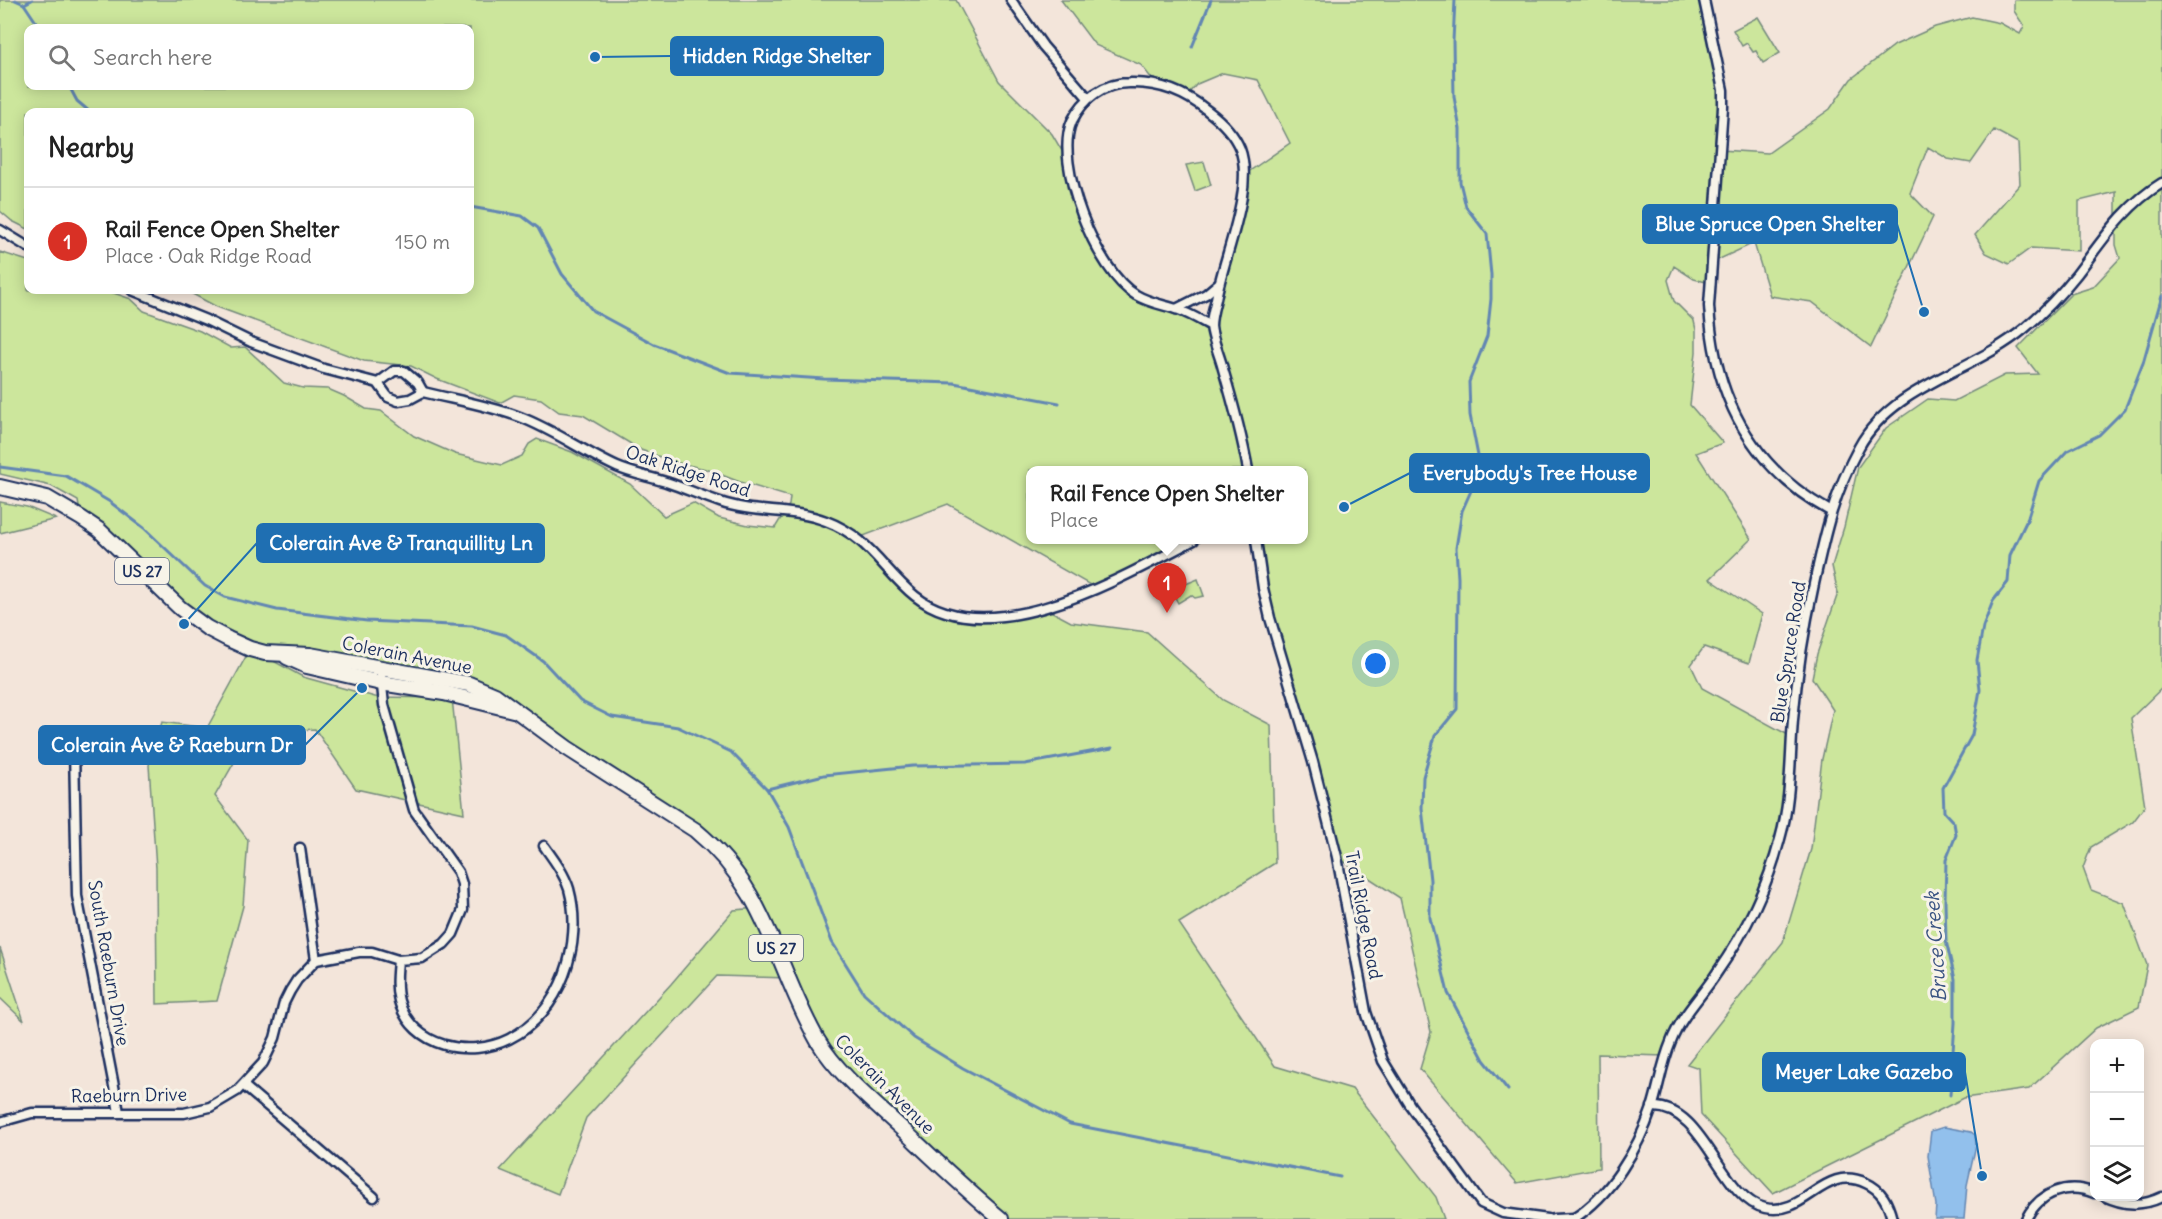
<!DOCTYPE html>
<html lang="en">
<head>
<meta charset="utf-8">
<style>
	:root { --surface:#fff; --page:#f6f6f6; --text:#222; --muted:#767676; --line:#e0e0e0; --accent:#d93025 }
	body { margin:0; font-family:Delius,sans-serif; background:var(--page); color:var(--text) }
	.controls { position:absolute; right:18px; bottom:18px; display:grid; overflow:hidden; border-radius:12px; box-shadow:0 3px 15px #0003 }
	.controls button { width:54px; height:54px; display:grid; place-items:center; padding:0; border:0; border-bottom:2px solid var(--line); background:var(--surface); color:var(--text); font:30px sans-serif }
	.you { position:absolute; left:1376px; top:664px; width:21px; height:21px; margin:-15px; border:4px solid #fff; border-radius:50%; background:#1a73e8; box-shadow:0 0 0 9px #1a73e833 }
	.badge { display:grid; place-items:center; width:39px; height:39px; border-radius:50%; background:var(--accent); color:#fff; font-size:20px; font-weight:700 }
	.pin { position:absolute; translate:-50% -50px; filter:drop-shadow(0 2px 3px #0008) }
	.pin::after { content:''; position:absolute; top:32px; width:21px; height:18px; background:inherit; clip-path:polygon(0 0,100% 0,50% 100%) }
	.popup { position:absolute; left:1026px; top:466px; width:282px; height:78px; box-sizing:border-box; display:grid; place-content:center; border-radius:12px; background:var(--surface); filter:drop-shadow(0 2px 4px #0005); font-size:20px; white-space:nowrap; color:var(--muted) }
	.popup b { font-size:22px; color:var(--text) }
	.popup::after { content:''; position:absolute; left:50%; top:100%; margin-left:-12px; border:12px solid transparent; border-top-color:var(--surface) }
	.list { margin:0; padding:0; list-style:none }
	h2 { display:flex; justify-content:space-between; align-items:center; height:78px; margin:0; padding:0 24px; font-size:26px }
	h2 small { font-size:20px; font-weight:400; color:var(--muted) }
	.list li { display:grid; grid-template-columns:39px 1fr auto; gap:18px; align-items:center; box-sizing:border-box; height:108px; padding:0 24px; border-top:2px solid var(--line) }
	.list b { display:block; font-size:22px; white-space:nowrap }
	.list p { margin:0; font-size:20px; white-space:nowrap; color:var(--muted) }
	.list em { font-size:20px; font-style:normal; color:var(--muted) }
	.icon { flex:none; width:33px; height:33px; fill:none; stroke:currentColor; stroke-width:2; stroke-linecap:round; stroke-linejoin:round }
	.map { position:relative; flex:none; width:2162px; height:1219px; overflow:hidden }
	.search { position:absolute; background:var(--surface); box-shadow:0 3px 15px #0003; left:24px; top:24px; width:450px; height:66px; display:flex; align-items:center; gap:15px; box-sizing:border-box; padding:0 21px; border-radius:12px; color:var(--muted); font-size:22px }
	.panel { position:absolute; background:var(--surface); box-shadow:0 3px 15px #0003; left:24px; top:108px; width:450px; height:186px; border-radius:12px }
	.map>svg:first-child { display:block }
	.green { fill:#cce69c; stroke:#748a7d; stroke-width:1.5; fill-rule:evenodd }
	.water { fill:#92c0ec; stroke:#6286b3; stroke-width:1.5 }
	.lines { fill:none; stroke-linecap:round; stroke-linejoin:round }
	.stream { stroke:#6286b3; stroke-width:3 }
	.street-casing { stroke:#1b2f5e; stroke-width:13 }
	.primary-casing { stroke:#1b2f5e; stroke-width:18 }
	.street { stroke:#f7f3e8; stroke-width:8 }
	.primary { stroke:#f7f3e8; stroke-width:14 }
	.labels { text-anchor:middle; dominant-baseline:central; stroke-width:6; stroke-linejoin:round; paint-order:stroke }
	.shield { fill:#f7f3e8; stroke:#5d6a87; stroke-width:1.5 }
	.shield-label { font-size:16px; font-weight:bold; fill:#1b2f5e }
	.street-label { font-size:18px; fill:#1b2f5e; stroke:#f7f3e8 }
	.water-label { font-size:20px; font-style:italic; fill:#395382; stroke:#f7f3e8 }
	.leader { fill:none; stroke:#1f6fb2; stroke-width:2 }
	.callout-dot { fill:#1f6fb2; stroke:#f7f3e8; stroke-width:2 }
	.callout { fill:#1f6fb2; stroke:#1f6fb2; stroke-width:2 }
	.callout-label { font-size:20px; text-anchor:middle; font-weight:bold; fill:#fff }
</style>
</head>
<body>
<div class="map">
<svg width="2162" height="1219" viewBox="0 0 2162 1219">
	<rect width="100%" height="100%" fill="#f3e5da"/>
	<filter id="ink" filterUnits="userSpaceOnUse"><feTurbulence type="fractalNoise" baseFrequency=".0167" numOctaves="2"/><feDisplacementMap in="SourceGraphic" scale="12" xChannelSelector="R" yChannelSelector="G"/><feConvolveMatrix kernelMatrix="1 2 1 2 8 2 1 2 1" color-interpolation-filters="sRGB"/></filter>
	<g filter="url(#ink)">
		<g class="green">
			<path d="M 0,0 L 956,0 L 999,81 L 1052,134 L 1068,161 L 1093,240 L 1122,285 L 1211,326 L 1244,175 L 1290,143 L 1258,80 L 1223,73 L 1197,84 L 1186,96 L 1157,85 L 1141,65 L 1095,45 L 1061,0 L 1704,0 L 1723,90 L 1720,150 L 1768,153 L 1830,109 L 1851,79 L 1895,45 L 1935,27 L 1972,17 L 2000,23 L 2020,34 L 2024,26 L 2014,11 L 2014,0 L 2162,0 L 2162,688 L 2131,718 L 2145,806 L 2133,822 L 2091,847 L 2083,868 L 2091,890 L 2124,903 L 2147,965 L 2139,1007 L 2096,1028 L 2029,1089 L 1964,1098 L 1773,1193 L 1701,1115 L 1699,1068 L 1687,1064 L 1783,942 L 1811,849 L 1822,759 L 1833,710 L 1812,678 L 1817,654 L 1838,593 L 1832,566 L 1844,527 L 1858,467 L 1886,428 L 1928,399 L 1954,401 L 2005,375 L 2038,374 L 2018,348 L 2071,294 L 2093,287 L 2120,258 L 2116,245 L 2116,192 L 2079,201 L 2079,251 L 2031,248 L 2009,264 L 1986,253 L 1975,235 L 2020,184 L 2018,143 L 1994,130 L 1971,163 L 1948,159 L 1928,147 L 1910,193 L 1933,217 L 1871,347 L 1812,302 L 1770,296 L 1754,243 L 1711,263 L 1710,283 L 1694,279 L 1674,266 L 1668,280 L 1674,301 L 1694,321 L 1696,330 L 1696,352 L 1690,405 L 1723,443 L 1696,453 L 1751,539 L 1710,579 L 1762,614 L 1749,663 L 1704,647 L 1691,665 L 1702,688 L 1792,737 L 1782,834 L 1747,920 L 1695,1001 L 1665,1056 L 1598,1054 L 1599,1168 L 1517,1183 L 1420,1069 L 1431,1032 L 1400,898 L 1337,857 L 1281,655 L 1256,540 L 1304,540 L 1304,470 L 1030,470 L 1030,540 L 1194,540 L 1097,589 L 948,504 L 858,538 L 907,588 L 958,616 L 1043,607 L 1071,622 L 1147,632 L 1223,700 L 1271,725 L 1275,863 L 1179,923 L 1275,1066 L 1352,1089 L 1436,1197 L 1444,1219 L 1001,1219 L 840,1068 L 788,978 L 717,976 L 586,1118 L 558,1194 L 500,1170 L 671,984 L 734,910 L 758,908 L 729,862 L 495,695 L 253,650 L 303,677 L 375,697 L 452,698 L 464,813 L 356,789 L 315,729 L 251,733 L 215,796 L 248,840 L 243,906 L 217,1001 L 157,1004 L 156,868 L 149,765 L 162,722 L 207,728 L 250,649 L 228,639 L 81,518 L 78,501 L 51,486 L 0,474 L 0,252 L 28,261 L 28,290 L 105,290 L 131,299 L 144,311 L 200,331 L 231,348 L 245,347 L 284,383 L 303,388 L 328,389 L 344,396 L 366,409 L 381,411 L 414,436 L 455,454 L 502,465 L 522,456 L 529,444 L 537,439 L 572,452 L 630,484 L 664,516 L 693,503 L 719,518 L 748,525 L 775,528 L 789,505 L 790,497 L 740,482 L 706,469 L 674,462 L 641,450 L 583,415 L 559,412 L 541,399 L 514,395 L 500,403 L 437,379 L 411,366 L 364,361 L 217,307 L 185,290 L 470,290 L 470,112 L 28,112 L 28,229 L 12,221 L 0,211 ZM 28,28 L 470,28 L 470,86 L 28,86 Z"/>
			<path d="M 1758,17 L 1780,53 L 1763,63 L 1756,51 L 1753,52 L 1747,43 L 1742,46 L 1733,30 Z"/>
			<path d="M 1204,162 L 1211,185 L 1195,191 L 1186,165 Z"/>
			<path d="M 0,502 L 27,507 L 56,519 L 0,533 Z"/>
			<path d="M 1198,579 L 1204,596 L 1195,598 L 1191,595 L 1178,603 L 1171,590 Z"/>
			<path d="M 0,948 L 24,1021 L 0,998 Z"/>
		</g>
		<path class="water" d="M 1944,1127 L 1971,1132 L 1975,1135 L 1976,1145 L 1967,1185 L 1964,1219 L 1935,1219 L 1936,1205 L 1928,1156 L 1931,1131 Z"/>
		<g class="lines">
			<g class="stream">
				<path d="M 15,0 L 24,4 L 40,28"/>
				<path d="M 1455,0 L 1453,41 L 1454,97 L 1460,129 L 1460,182 L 1466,207 L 1487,234 L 1491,275 L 1491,299 L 1487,336 L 1469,382 L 1470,415 L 1479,461 L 1474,484 L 1462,511 L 1456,548 L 1458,578 L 1457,709 L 1435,736 L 1423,777 L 1422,808 L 1430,880 L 1430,918 L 1448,993 L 1484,1060 L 1508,1090"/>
				<path d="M 24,4 L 32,0"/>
				<path d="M 1192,47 L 1211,0"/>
				<path d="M 69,86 L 77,101 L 90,112"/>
				<path d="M 470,207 L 522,216 L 538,228 L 562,274 L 593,311 L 654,344 L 730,373 L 824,379 L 954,383 L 1059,403"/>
				<path d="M 0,467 L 66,476 L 110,502 L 144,528 L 205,586 L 225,597 L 277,610 L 367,621 L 472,626 L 506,635 L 543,661 L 580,701 L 612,717 L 678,727 L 731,752 L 767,789 L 789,827 L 832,942 L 864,993 L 914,1038 L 963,1068 L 1070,1124 L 1340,1177"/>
				<path d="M 767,789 L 824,775 L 913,766 L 1025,764 L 1112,748"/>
				<path d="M 1950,1095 L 1955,1023 L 1955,979 L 1946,941 L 1945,901 L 1946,860 L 1956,835 L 1954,823 L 1944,812 L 1943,788 L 1972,735 L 1980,690 L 1977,660 L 1983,627 L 1993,601 L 2008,582 L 2010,555 L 2027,520 L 2039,481 L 2067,451 L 2099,435 L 2125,409 L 2143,363 L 2162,296"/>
			</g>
			<g class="street-casing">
				<g id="street">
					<path d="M 1011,0 L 1043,46 L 1088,98"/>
					<path d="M 1704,0 L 1723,90 L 1723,107 L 1709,306 C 1714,395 1750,467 1830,511"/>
					<path d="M 0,230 L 28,247"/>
					<path d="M 132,290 L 206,320 L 251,342 L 324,369 L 378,383 L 388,397 L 398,401 L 410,399 L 423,392 L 418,383 L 404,371 L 394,371 L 378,383"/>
					<path d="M 1176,309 L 1206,294 L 1219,283"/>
					<path d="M 1211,326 C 1200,320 1190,314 1179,310 C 1165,305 1149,303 1136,295 C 1097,273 1053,163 1072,121 C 1083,99 1103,83 1129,83 C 1158,82 1185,92 1208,111 C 1220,120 1234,134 1240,149 C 1255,188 1223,258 1216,299 C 1214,307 1211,317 1211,326 C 1212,339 1220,356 1223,369 C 1233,403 1242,436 1248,470"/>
					<path d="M 423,392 C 456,400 488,405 520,417 C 554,430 584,452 617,467 C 633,474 651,477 669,483 C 686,489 702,496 720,502 C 754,514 793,508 826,521 C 869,537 883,570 915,596 C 990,655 1123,577 1194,540"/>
					<path d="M 1256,540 L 1263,588 L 1270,618 L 1313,762 L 1337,857 L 1366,1012 L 1383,1061 L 1410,1105 L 1481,1203 L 1503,1213 L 1548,1219"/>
					<path d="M 74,748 L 77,896 L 119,1112"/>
					<path d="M 300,848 L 316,960"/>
					<path d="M 398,960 C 397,973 395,987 399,1001 C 412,1047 469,1059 509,1039 C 561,1013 584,944 569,889 C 564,873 554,860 544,846"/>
					<path d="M 244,1086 L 374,1197"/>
					<path d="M 1652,1107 C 1705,1105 1720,1198 1765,1208 C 1806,1217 1823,1163 1866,1183 C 1882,1190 1888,1203 1892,1219"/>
					<path d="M 0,1122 L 32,1113 L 184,1113 L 210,1107 L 237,1091 L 263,1063 L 275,1038 L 284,1003 L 290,991 L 297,980 L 316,960 L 359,952 L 372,952 L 398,960 L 422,958 L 444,944 L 453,934 L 463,910 L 462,884 L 458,872 L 414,810 L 384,705 L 380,666"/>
					<path d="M 2104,1196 C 2124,1205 2141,1207 2162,1197"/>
					<path d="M 1554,1219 L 1575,1218"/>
					<path d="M 1573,1219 C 1611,1195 1638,1149 1652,1108 C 1659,1086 1662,1063 1671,1042 C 1681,1016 1701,997 1716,974 C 1744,934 1768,886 1780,839 C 1791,801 1790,759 1793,720 C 1797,674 1804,629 1814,584 C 1825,533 1834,493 1859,447 C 1893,385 1973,372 2025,328 C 2044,312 2061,294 2077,274 C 2103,240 2124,206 2162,183"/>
					<path d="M 2026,1219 C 2040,1192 2067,1182 2094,1193"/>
				</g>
			</g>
			<g class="primary-casing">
				<g id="primary">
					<path d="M 0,487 L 47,498 L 81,518 L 99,530 L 180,608 L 207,628 L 228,639 L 250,649 L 265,653 L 310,655 L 469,684 L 495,695 L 567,748 L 695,830 C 769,891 774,964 818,1041 C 838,1074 872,1101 900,1127 C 933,1158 966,1190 1001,1219"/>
					<path d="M 287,657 L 307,666 L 381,683 L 444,693 L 513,710"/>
				</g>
			</g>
			<use href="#street" class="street"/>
			<use href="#primary" class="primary"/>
		</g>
	</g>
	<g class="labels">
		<g class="shield">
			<rect x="115" y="558" width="54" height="26" rx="4.5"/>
			<rect x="749" y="935" width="54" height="26" rx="4.5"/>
		</g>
		<g class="shield-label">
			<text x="142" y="571">US 27</text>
			<text x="776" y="948">US 27</text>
		</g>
		<g class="street-label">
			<text transform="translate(688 471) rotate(18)">Oak Ridge Road</text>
			<text transform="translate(1788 652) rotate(-81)">Blue Spruce Road</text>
			<text transform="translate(407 655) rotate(11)">Colerain Avenue</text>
			<text transform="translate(1364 915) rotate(79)">Trail Ridge Road</text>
			<text transform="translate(109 963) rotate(80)">South Raeburn Drive</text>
			<text transform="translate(885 1084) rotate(45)">Colerain Avenue</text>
			<text transform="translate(129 1095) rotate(-1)">Raeburn Drive</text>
		</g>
		<g class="water-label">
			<text transform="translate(1935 947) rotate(-94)">Bruce Creek</text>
		</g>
	</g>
	<path class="leader" d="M595 57L671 56M1924 312L1897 224M1344 507L1410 473M184 624L257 543M362 688L305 745M1982 1176L1965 1072"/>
	<g class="callout-dot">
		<circle cx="595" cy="57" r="6"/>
		<circle cx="1924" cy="312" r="6"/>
		<circle cx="1344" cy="507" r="6"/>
		<circle cx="184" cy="624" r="6"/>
		<circle cx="362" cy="688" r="6"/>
		<circle cx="1982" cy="1176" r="6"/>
	</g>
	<g class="callout">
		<rect x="671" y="37" width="212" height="38" rx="6"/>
		<rect x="1643" y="205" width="254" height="38" rx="6"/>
		<rect x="1410" y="454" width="239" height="38" rx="6"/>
		<rect x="257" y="524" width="287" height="38" rx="6"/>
		<rect x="39" y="726" width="266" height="38" rx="6"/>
		<rect x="1763" y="1053" width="202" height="38" rx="6"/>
	</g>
	<g class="callout-label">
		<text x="777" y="63">Hidden Ridge Shelter</text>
		<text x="1770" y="231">Blue Spruce Open Shelter</text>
		<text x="1530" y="480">Everybody's Tree House</text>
		<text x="401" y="550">Colerain Ave &amp; Tranquillity Ln</text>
		<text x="172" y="752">Colerain Ave &amp; Raeburn Dr</text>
		<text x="1864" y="1079">Meyer Lake Gazebo</text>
	</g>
</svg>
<div class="controls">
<button>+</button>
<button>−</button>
<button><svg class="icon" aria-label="layers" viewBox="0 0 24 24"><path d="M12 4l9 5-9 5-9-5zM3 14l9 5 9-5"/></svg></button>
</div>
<div class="you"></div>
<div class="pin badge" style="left:1167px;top:613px">1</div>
<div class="popup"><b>Rail Fence Open Shelter</b>Place</div>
<div class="search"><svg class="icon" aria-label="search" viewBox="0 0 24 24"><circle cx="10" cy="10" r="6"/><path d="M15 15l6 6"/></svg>Search here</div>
<section class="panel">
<h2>Nearby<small></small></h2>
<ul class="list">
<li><span class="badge">1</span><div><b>Rail Fence Open Shelter</b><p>Place · Oak Ridge Road</p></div><em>150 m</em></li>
</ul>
</section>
</div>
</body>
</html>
